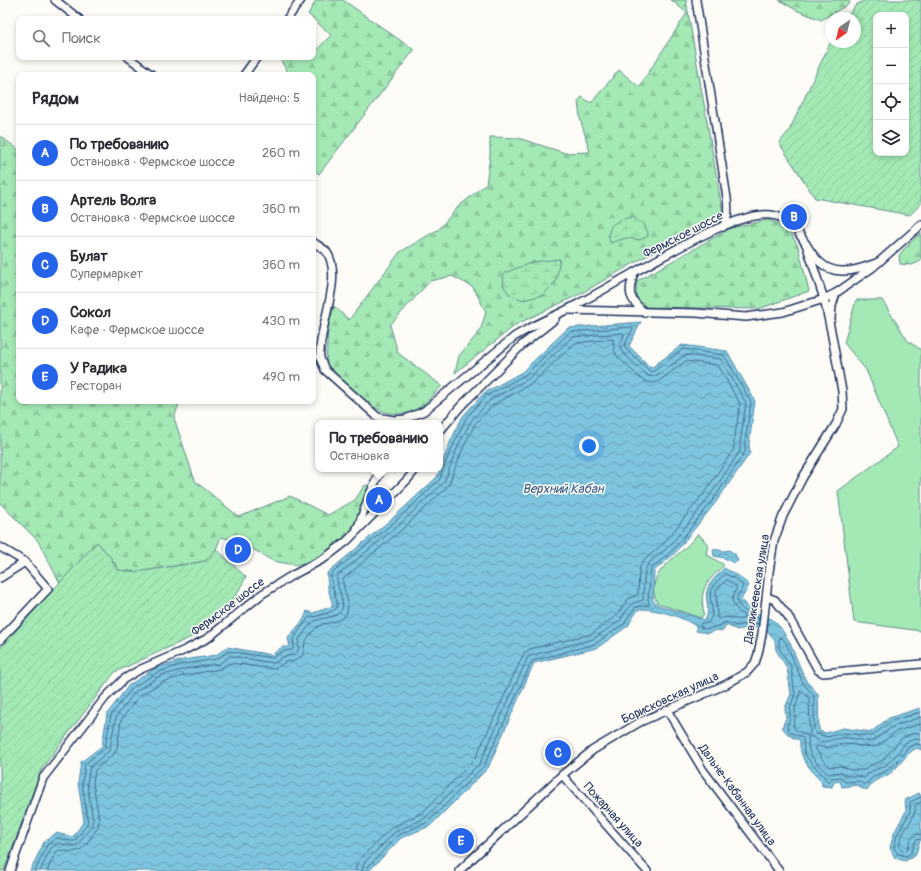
<!DOCTYPE html>
<html lang="ru">
<head>
<meta charset="utf-8">
<style>
	:root { --surface:#fff; --page:#f7f7f7; --text:#2b2b33; --muted:#7c7c81; --line:#e1e1e2; --accent:#2563eb }
	body { margin:0; font-family:Pangolin,sans-serif; background:var(--page); color:var(--text) }
	.controls { position:absolute; right:12px; top:12px; display:grid; overflow:hidden; border-radius:8px; box-shadow:0 2px 6px #0003 }
	.controls button { width:36px; height:36px; display:grid; place-items:center; padding:0; border:0; border-bottom:1px solid var(--line); background:var(--surface); color:var(--text); font:20px sans-serif }
	.compass { position:absolute; left:825px; top:12px; width:36px; height:36px; border-radius:50%; background:var(--surface); box-shadow:0 2px 6px #0003; rotate:215deg }
	.you { position:absolute; left:589px; top:446px; width:14px; height:14px; margin:-10px; border:3px solid #fff; border-radius:50%; background:#1a73e8; box-shadow:0 0 0 6px #1a73e833 }
	.badge { display:grid; place-items:center; width:26px; height:26px; border-radius:50%; background:var(--accent); color:#fff; font-size:13px; font-weight:700 }
	.pin { position:absolute; translate:-50% -50%; border:2px solid #fff; box-shadow:0 1px 4px #0006 }
	.popup { position:absolute; left:315px; top:420px; width:128px; height:52px; box-sizing:border-box; display:grid; place-content:center; border-radius:8px; background:var(--surface); filter:drop-shadow(0 1px 3px #0005); font-size:13px; white-space:nowrap; color:var(--muted) }
	.popup b { font-size:15px; color:var(--text) }
	.popup::after { content:''; position:absolute; left:50%; top:100%; margin-left:-8px; border:8px solid transparent; border-top-color:var(--surface) }
	.list { margin:0; padding:0; list-style:none }
	h2 { display:flex; justify-content:space-between; align-items:center; height:52px; margin:0; padding:0 16px; font-size:17px }
	h2 small { font-size:13px; font-weight:400; color:var(--muted) }
	.list li { display:grid; grid-template-columns:26px 1fr auto; gap:12px; align-items:center; box-sizing:border-box; height:56px; padding:0 16px; border-top:1px solid var(--line) }
	.list b { display:block; font-size:15px; white-space:nowrap }
	.list p { margin:0; font-size:13px; white-space:nowrap; color:var(--muted) }
	.list em { font-size:13px; font-style:normal; color:var(--muted) }
	.icon { flex:none; width:22px; height:22px; fill:none; stroke:currentColor; stroke-width:2; stroke-linecap:round; stroke-linejoin:round }
	.map { position:relative; flex:none; width:921px; height:871px; overflow:hidden }
	.search { position:absolute; background:var(--surface); box-shadow:0 2px 6px #0003; left:16px; top:16px; width:300px; height:44px; display:flex; align-items:center; gap:10px; box-sizing:border-box; padding:0 14px; border-radius:8px; color:var(--muted); font-size:15px }
	.panel { position:absolute; background:var(--surface); box-shadow:0 2px 6px #0003; left:16px; top:72px; width:300px; height:332px; border-radius:8px }
	.map>svg:first-child { display:block }
	.grass { fill:#a4e9b5; stroke:#608c8a }
	.forest { fill:url(#forest-firs); stroke:#608c8a }
	.wetland { fill:url(#wetland-marsh); stroke:#608c8a }
	.garden { fill:url(#garden-furrows); stroke:#608c8a; fill-rule:evenodd }
	.water { fill:url(#water-waves); stroke:#5689ab }
	.lines { fill:none; stroke-linecap:round; stroke-linejoin:round }
	.shore { stroke:#426b91; stroke-width:1 }
	.minor-casing { stroke:#1b2f5e; stroke-width:10 }
	.minor { stroke:#fdfcf7; stroke-width:7 }
	.labels { text-anchor:middle; dominant-baseline:central; stroke-width:3; stroke-linejoin:round; paint-order:stroke }
	.street-label { font-size:12px; fill:#1b2f5e; stroke:#fdfcf7 }
	.water-label { font-size:13px; font-style:italic; fill:#385c84; stroke:#fdfcf7 }
</style>
</head>
<body>
<div class="map">
<svg width="921" height="871" viewBox="0 0 921 871">
	<defs>
		<pattern id="forest-firs" width="22" height="20" patternUnits="userSpaceOnUse"><rect width="22" height="20" fill="#a4e9b5"/><path d="M5 1l3.5 6h-7zM16 11l3.5 6h-7z" fill="#8dc89e"/></pattern>
		<pattern id="wetland-marsh" width="20" height="14" patternUnits="userSpaceOnUse"><rect width="20" height="14" fill="#a4e9b5"/><path d="M1 5h8M5 5V1M11 12h8M15 12V8" fill="none" stroke="#8dc89e"/></pattern>
		<pattern id="garden-furrows" width="10" height="10" patternUnits="userSpaceOnUse"><rect width="10" height="10" fill="#a4e9b5"/><path d="M-1 1l2-2M0 10L10 0M9 11l2-2" fill="none" stroke="#8dc89e"/></pattern>
		<pattern id="water-waves" width="16" height="10" patternUnits="userSpaceOnUse"><rect width="16" height="10" fill="#7dc5de"/><path d="M0 5q4-4 8 0t8 0" fill="none" stroke="#66a0b7"/></pattern>
	</defs>
	<rect width="100%" height="100%" fill="#fdfcf7"/>
	<filter id="ink" filterUnits="userSpaceOnUse"><feTurbulence type="fractalNoise" baseFrequency=".025" numOctaves="2"/><feDisplacementMap in="SourceGraphic" scale="8" xChannelSelector="R" yChannelSelector="G"/><feConvolveMatrix kernelMatrix="1 2 1 2 8 2 1 2 1" color-interpolation-filters="sRGB"/></filter>
	<g filter="url(#ink)">
		<g class="grass">
			<path d="M 856,300 L 882,300 L 908,341 L 921,350 L 921,631 L 854,622 L 838,491 L 898,447 L 866,370 L 844,343 Z"/>
			<path d="M 698,533 L 708,545 L 706,554 L 724,565 C 706,584 699,587 704,614 L 701,618 L 657,603 C 644,575 672,561 688,545 C 692,541 695,537 698,533 Z"/>
		</g>
		<g class="forest">
			<path d="M 316,0 L 343,0 L 414,50 L 319,174 L 313,169 L 313,75 L 289,75 L 279,57 L 313,57 L 313,52 L 314,53 L 331,35 L 308,14 Z"/>
			<path d="M 671,0 L 686,0 L 723,214 L 641,259 L 580,294 L 517,324 L 455,373 L 459,356 L 480,331 L 486,312 L 473,287 L 452,276 L 430,281 L 390,325 L 398,353 L 442,386 C 435,393 428,402 420,407 C 383,431 349,387 326,363 L 328,328 L 334,306 L 349,320 L 400,252 L 439,229 L 458,207 L 486,184 L 490,156 L 490,137 L 518,138 L 565,153 L 590,152 L 580,118 L 578,101 L 582,97 L 591,103 L 619,70 L 639,87 L 687,13 Z"/>
			<path d="M 779,0 L 850,0 L 849,4 L 821,20 L 796,10 Z"/>
			<path d="M 0,136 L 19,150 L 19,401 L 180,401 L 174,418 L 195,481 L 239,517 L 290,496 L 328,515 L 355,500 L 364,486 L 372,484 L 356,521 L 345,539 L 323,554 L 307,562 L 295,565 L 273,561 L 241,542 L 221,537 L 216,549 L 206,561 L 137,572 L 117,570 L 111,558 L 97,542 L 60,583 L 38,541 L 0,503 Z"/>
			<path d="M 768,220 L 787,227 L 798,246 L 809,291 L 759,309 L 644,307 L 636,296 L 637,281 L 731,228 Z"/>
			<path d="M 921,233 L 921,261 L 912,265 L 900,264 L 899,256 L 903,250 Z"/>
		</g>
		<g class="wetland">
			<path d="M 632,217 C 640,221 648,226 648,236 L 640,240 L 626,238 L 610,243 C 606,224 615,221 632,217 Z"/>
			<path d="M 560,259 L 556,281 L 543,295 L 523,300 L 510,295 L 503,285 L 504,273 L 533,262 Z"/>
		</g>
		<g class="garden">
			<path d="M 865,0 L 921,0 L 921,204 L 910,215 L 815,198 L 779,143 L 789,131 L 831,41 L 831,42 L 855,42 L 855,18 L 846,18 L 856,5 ZM 876,15 L 906,15 L 906,153 L 876,153 Z"/>
			<path d="M 97,542 L 111,558 L 117,570 L 137,572 L 206,561 L 216,549 L 246,577 L 229,609 L 198,634 L 115,672 L 42,768 L 4,871 L 0,871 L 0,648 Z"/>
		</g>
		<g class="water">
			<path d="M 641,322 L 629,346 L 651,368 L 682,345 L 727,351 L 755,401 L 749,444 L 750,453 L 716,502 L 675,553 L 654,571 L 653,598 L 652,599 L 657,605 L 705,620 C 712,608 703,599 708,588 C 709,583 720,573 724,568 L 740,577 L 749,585 L 741,600 L 753,612 L 772,619 L 780,627 L 789,641 L 806,681 L 818,694 L 819,731 L 826,733 L 843,728 L 871,732 L 889,718 L 920,708 L 921,750 L 917,748 C 905,753 900,767 889,774 C 879,781 875,777 867,790 L 866,789 L 862,789 L 858,785 L 842,787 L 840,781 L 834,782 L 832,787 L 822,786 C 822,780 818,778 814,773 C 805,763 799,754 800,740 C 791,738 787,734 782,727 L 786,718 L 785,708 L 791,694 L 787,668 L 776,650 L 775,641 L 767,630 L 754,627 L 737,630 L 726,625 L 723,631 L 717,630 L 708,633 L 696,631 L 696,626 C 680,616 658,609 639,609 L 631,620 L 629,625 L 597,648 L 534,663 L 488,768 L 430,826 L 401,838 L 369,871 L 30,871 L 44,842 L 56,833 L 73,837 L 84,821 L 78,783 L 81,762 L 102,746 L 107,714 L 129,685 L 156,668 L 183,660 L 216,655 L 227,647 L 272,655 L 282,647 L 290,647 L 288,638 L 304,619 L 307,611 L 313,613 L 333,606 L 328,588 L 327,573 L 395,516 L 437,477 L 451,440 L 463,416 L 484,393 L 522,372 L 568,328 Z"/>
			<path d="M 713,549 L 724,551 L 729,550 L 735,554 L 738,561 L 734,563 L 724,558 L 714,556 Z"/>
			<path d="M 919,793 L 921,796 L 921,838 L 915,856 L 905,861 L 895,858 L 890,848 L 894,833 L 906,811 L 905,800 Z"/>
		</g>
		<g class="lines">
			<g class="shore">
				<path d="M 727,580 L 737,587 C 736,590 734,593 733,596 C 730,605 739,611 744,616 L 743,619 C 734,621 728,614 719,619 L 717,618 L 716,591 Z"/>
				<path d="M 759,624 L 753,623 L 737,626 L 726,622 L 720,626 L 717,626 L 708,629 L 701,628 L 700,625 L 701,623 L 708,623 C 718,609 706,599 712,588 C 715,583 721,577 726,574 L 737,580 L 743,586 C 742,590 736,596 737,601 C 738,608 753,617 759,619"/>
				<path d="M 801,690 L 809,698 L 810,734 L 808,736 L 796,730 L 793,726 L 795,719 L 795,709 Z"/>
				<path d="M 921,712 L 891,721 L 872,736 L 844,733 L 827,737 L 817,734 L 814,730 L 814,696 L 803,683 L 786,643 L 782,638 L 779,638 L 779,648 L 791,667 L 795,694 L 790,708 L 790,718 L 787,727 C 792,736 796,733 803,738 C 804,744 803,749 805,754 C 810,764 823,772 827,782 L 829,782 L 832,778 L 840,777 L 845,782 L 859,781 L 865,785 L 874,776 L 888,770 L 902,756 L 907,748 L 916,744 L 921,745"/>
				<path d="M 921,717 L 894,726 L 873,741 C 863,742 853,737 844,738 C 830,738 824,747 811,736 L 808,738 C 809,741 808,744 808,747 C 810,757 821,768 828,774 L 840,772 L 848,776 L 859,776 L 864,778 L 872,771 L 885,766 L 898,753 L 905,743 L 915,739 L 921,740"/>
				<path d="M 921,724 L 897,731 L 880,744 L 874,747 L 844,744 L 827,748 L 817,746 L 815,748 L 823,760 L 830,767 L 841,766 L 851,770 L 864,770 L 869,766 L 882,761 L 902,738 L 913,733 L 921,733"/>
				<path d="M 921,797 L 910,802 L 910,812 L 897,835 L 894,848 L 898,854 L 906,856 L 911,853 L 916,840 L 921,839"/>
				<path d="M 921,802 L 915,805 C 915,808 916,811 914,814 C 911,824 895,839 901,850 L 904,851 L 907,850 C 910,842 911,834 921,834"/>
				<path d="M 35,871 L 47,845 L 57,838 L 71,841 L 75,841 L 88,823 L 82,783 L 85,764 L 105,748 L 111,715 L 132,688 L 158,672 L 184,664 L 217,659 L 228,651 L 272,658 L 283,651 L 292,650 L 294,647 L 293,639 L 309,617 C 317,617 331,613 337,608 C 338,597 330,586 331,574 L 398,519 L 440,479 L 443,468 L 466,418 L 486,396 L 525,375 L 570,332 L 632,327 L 633,329 L 625,344 L 625,348 L 651,372 L 654,371 L 683,349 L 724,355 L 751,402 L 745,443 L 745,452 L 713,500 L 673,550 L 651,569 L 648,599 L 649,605 L 636,607 L 628,617 L 625,623 L 595,644 L 532,661 L 484,766 L 428,822 L 398,835 L 368,867 L 367,871"/>
				<path d="M 40,871 L 51,848 L 58,843 L 71,846 L 77,845 L 91,827 L 93,820 L 87,783 L 90,767 L 109,751 L 116,717 L 135,692 L 160,676 L 185,669 L 219,664 L 230,656 L 273,663 C 277,662 279,660 283,657 C 287,655 291,657 295,654 C 301,650 297,645 299,640 C 300,638 309,625 312,623 C 319,616 337,620 342,609 C 345,601 336,586 337,576 L 401,523 L 444,482 L 459,444 L 471,421 L 490,400 L 528,379 L 572,337 L 623,333 L 624,335 L 620,345 L 621,351 L 648,376 L 656,376 L 685,355 L 721,359 L 746,403 L 740,443 L 740,451 C 719,484 696,516 670,545 C 663,553 652,558 647,566 C 643,572 644,591 643,600 L 633,603 L 623,615 L 621,620 L 593,639 L 533,655 L 528,657 L 480,763 L 425,818 L 395,832 L 364,863 L 362,871"/>
				<path d="M 47,871 L 56,852 L 60,850 L 72,852 L 80,850 L 85,846 L 98,827 L 99,819 L 93,783 L 95,770 L 114,754 L 117,748 L 121,720 L 139,696 L 162,682 L 186,675 L 220,669 L 231,663 L 273,669 C 279,668 281,664 286,662 C 290,661 294,662 298,659 C 305,655 303,650 305,643 C 306,639 313,631 316,628 C 325,620 342,625 347,612 C 351,601 342,590 343,579 L 405,527 L 448,486 L 464,446 L 475,424 L 493,405 L 532,383 L 575,343 L 613,339 L 614,350 L 617,356 L 641,379 L 647,382 L 653,383 L 659,381 L 686,361 L 718,365 L 740,404 L 734,442 L 734,449 L 704,493 L 665,542 L 642,562 L 639,570 L 638,594 L 628,599 L 616,616 L 591,634 L 530,649 L 524,653 L 475,759 L 422,813 L 392,827 L 360,859 L 356,865 L 356,871"/>
			</g>
			<g class="minor-casing">
				<g id="minor">
					<path d="M 55,0 L 79,19"/>
					<path d="M 696,0 L 727,198 C 728,209 729,217 723,227"/>
					<path d="M 287,19 L 301,0"/>
					<path d="M 128,57 L 152,75"/>
					<path d="M 244,75 L 257,57"/>
					<path d="M 313,242 C 317,245 323,248 326,251 C 345,276 317,330 320,358 C 321,362 324,366 325,370 L 381,420"/>
					<path d="M 634,273 C 627,293 629,299 645,313"/>
					<path d="M 567,310 L 696,313 L 746,317 L 783,312 L 824,299 L 836,293 L 872,268 L 921,225"/>
					<path d="M 831,319 L 832,306 L 836,293"/>
					<path d="M 377,417 L 394,420 L 406,419 L 424,411 L 514,337 C 534,324 556,316 576,305 C 598,293 619,281 640,269 C 670,253 738,211 771,215 C 807,219 805,270 841,271 C 854,272 867,266 879,262"/>
					<path d="M 440,431 L 460,407 L 522,345 L 555,319"/>
					<path d="M 357,528 L 359,524 L 370,494 L 381,469"/>
					<path d="M 0,547 L 25,562 L 48,589 L 0,640"/>
					<path d="M 0,578 L 25,562"/>
					<path d="M 767,597 L 775,600 L 788,616 L 818,670 L 823,673 L 921,664"/>
					<path d="M 667,710 L 703,770 L 779,871"/>
					<path d="M 562,775 L 647,871"/>
					<path d="M 10,871 L 43,778 L 105,698 L 124,679 L 139,670 L 185,650 L 208,638 L 262,594 L 291,576 L 325,558 L 347,541 L 407,480 L 416,469"/>
					<path d="M 459,871 L 562,775 L 593,750 L 640,722 L 727,684 L 747,672 L 755,663 L 758,654 L 762,634 L 769,572 L 774,541 L 783,516 L 803,477 L 836,424 L 843,409 L 842,391 L 831,331 L 824,299 L 806,244"/>
				</g>
			</g>
			<use href="#minor" class="minor"/>
		</g>
	</g>
	<g class="labels">
		<g class="street-label">
			<text transform="translate(683 235) rotate(-27)">Фермское шоссе</text>
			<text transform="translate(757 589) rotate(-81)">Давликеевская улица</text>
			<text transform="translate(228 607) rotate(-37)">Фермское шоссе</text>
			<text transform="translate(670 698) rotate(-25)">Борисковская улица</text>
			<text transform="translate(737 795) rotate(54)">Дальне-Кабанная улица</text>
			<text transform="translate(613 815) rotate(48)">Пожарная улица</text>
		</g>
		<g class="water-label">
			<text x="563" y="489">Верхний Кабан</text>
		</g>
	</g>
</svg>
<div class="controls">
<button>+</button>
<button>−</button>
<button><svg class="icon" aria-label="locate" viewBox="0 0 24 24"><circle cx="12" cy="12" r="6"/><path d="M12 2v4M12 18v4M2 12h4M18 12h4"/></svg></button>
<button><svg class="icon" aria-label="layers" viewBox="0 0 24 24"><path d="M12 4l9 5-9 5-9-5zM3 14l9 5 9-5"/></svg></button>
</div>
<svg class="compass" viewBox="-18 -18 36 36"><path d="M0-13l5 13h-10z" fill="#e53935"/><path d="M0 13l5-13h-10z" fill="#7c7c81"/></svg>
<div class="you"></div>
<div class="pin badge" style="left:379px;top:500px">A</div>
<div class="popup"><b>По требованию</b>Остановка</div>
<div class="pin badge" style="left:794px;top:217px">B</div>
<div class="pin badge" style="left:558px;top:753px">C</div>
<div class="pin badge" style="left:238px;top:550px">D</div>
<div class="pin badge" style="left:461px;top:841px">E</div>
<div class="search"><svg class="icon" aria-label="search" viewBox="0 0 24 24"><circle cx="10" cy="10" r="6"/><path d="M15 15l6 6"/></svg>Поиск</div>
<section class="panel">
<h2>Рядом<small>Найдено: 5</small></h2>
<ul class="list">
<li><span class="badge">A</span><div><b>По требованию</b><p>Остановка · Фермское шоссе</p></div><em>260 m</em></li>
<li><span class="badge">B</span><div><b>Артель Волга</b><p>Остановка · Фермское шоссе</p></div><em>360 m</em></li>
<li><span class="badge">C</span><div><b>Булат</b><p>Супермаркет</p></div><em>360 m</em></li>
<li><span class="badge">D</span><div><b>Сокол</b><p>Кафе · Фермское шоссе</p></div><em>430 m</em></li>
<li><span class="badge">E</span><div><b>У Радика</b><p>Ресторан</p></div><em>490 m</em></li>
</ul>
</section>
</div>
</body>
</html>
